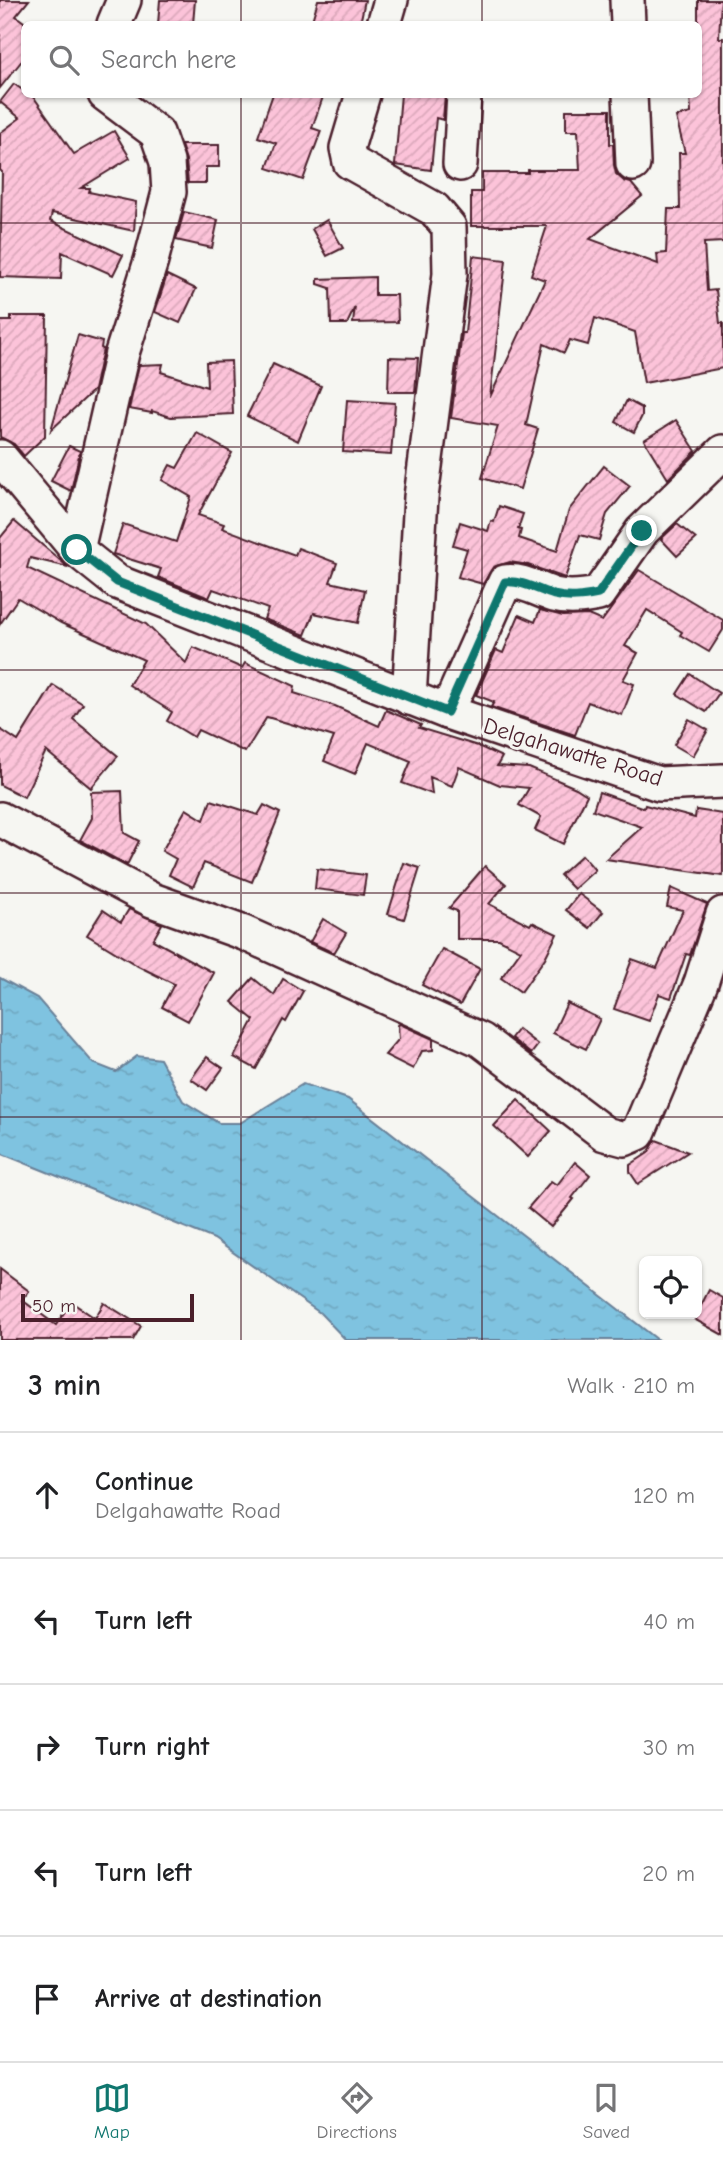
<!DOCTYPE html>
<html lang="en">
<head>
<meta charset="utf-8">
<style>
	:root { --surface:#fff; --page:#f2f2f2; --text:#202124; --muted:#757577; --line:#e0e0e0; --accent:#0f766e }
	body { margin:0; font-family:"Comic Neue",sans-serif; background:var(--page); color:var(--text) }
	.controls { position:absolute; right:21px; bottom:21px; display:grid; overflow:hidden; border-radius:10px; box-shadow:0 2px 5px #0004 }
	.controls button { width:63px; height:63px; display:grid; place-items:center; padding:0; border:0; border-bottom:2px solid var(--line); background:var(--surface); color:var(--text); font:35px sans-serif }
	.scale { position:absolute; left:21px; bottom:18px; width:173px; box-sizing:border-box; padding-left:7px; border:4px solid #4a1f2b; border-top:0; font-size:19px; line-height:24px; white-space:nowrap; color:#4a1f2b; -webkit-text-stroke:5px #f6f6f2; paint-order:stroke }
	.stop { position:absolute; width:21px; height:21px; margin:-16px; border:5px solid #0f766e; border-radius:50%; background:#fff }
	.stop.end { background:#0f766e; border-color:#fff; box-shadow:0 2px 7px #0008 }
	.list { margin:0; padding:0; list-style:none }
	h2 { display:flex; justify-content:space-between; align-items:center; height:91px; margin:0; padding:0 28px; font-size:30px }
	h2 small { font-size:23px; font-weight:400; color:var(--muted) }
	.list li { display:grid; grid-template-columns:46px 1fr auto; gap:21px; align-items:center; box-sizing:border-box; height:126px; padding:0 28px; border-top:2px solid var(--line) }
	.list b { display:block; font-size:26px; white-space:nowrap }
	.list p { margin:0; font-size:23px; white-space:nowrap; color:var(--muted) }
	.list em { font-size:23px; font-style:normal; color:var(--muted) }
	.icon { flex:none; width:38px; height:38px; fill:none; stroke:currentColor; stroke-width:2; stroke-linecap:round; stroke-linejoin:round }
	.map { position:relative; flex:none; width:723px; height:1340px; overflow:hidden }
	.search { position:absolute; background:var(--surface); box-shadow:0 2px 5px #0004; left:21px; right:21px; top:21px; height:77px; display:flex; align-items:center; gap:18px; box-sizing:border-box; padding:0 24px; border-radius:10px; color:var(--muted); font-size:26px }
	.sheet { height:721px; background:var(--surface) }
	nav { display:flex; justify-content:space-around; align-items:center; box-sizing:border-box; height:98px; border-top:2px solid var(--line); background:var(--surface); font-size:19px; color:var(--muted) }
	nav a { display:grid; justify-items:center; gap:4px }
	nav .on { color:var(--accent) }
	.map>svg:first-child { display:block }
	.water { fill:url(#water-ripples); stroke:#6a8198; stroke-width:2 }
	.building { fill:url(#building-hatch); stroke:#4a1f2b; stroke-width:2 }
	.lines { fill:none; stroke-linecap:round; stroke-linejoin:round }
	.minor-casing { stroke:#4a1f2b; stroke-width:38 }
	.minor { stroke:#f6f6f2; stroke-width:33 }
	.route { stroke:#0f766e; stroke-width:9 }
	.grid { fill:none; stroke:#4a1f2b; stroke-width:2; stroke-opacity:0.55 }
	.labels { text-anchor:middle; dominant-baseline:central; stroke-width:6; stroke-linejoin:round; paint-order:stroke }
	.street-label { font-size:23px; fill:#4a1f2b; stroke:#f6f6f2 }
</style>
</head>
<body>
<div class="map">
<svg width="723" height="1340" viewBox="0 0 723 1340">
	<defs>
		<pattern id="water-ripples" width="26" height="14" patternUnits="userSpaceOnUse" patternTransform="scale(1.75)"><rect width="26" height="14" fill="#7fc3e0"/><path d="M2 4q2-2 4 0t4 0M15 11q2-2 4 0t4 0" fill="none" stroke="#6fa7c0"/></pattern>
		<pattern id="building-hatch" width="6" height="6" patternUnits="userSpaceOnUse" patternTransform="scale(1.75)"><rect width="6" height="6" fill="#fcc3d9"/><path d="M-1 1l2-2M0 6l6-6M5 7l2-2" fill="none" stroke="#daa7ba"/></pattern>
	</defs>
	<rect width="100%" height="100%" fill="#f6f6f2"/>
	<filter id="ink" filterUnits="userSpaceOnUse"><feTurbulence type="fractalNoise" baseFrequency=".0143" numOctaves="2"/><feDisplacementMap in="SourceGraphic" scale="14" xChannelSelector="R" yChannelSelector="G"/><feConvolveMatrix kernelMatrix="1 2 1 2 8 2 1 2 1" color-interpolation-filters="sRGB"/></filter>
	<g filter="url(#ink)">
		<path class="water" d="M 0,978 L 37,998 L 93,1063 L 116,1072 L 137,1056 L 160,1059 L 183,1101 L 219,1123 L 240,1123 L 303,1084 L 348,1099 L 658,1340 L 346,1340 L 320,1313 L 214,1239 L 0,1153 Z"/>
		<g class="building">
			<path d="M 0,0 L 29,0 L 16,16 L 24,22 L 24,58 L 0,88 Z"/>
			<path d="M 160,0 L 195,0 L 193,24 L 158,24 Z"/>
			<path d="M 318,0 L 365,0 L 360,24 L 311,24 Z"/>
			<path d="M 698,0 L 721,0 L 719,38 L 723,38 L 723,242 L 704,243 L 707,291 L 716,290 L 720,323 L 723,323 L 723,368 L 644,383 L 635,332 L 595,318 L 588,345 L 570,340 L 564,353 L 544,344 L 526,425 L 538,429 L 520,489 L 482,478 L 498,426 L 451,418 L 462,333 L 465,333 L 473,256 L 506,260 L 490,397 L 545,280 L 531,275 L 547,226 L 471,226 L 471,192 L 482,192 L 482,173 L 528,173 L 528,170 L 580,170 L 578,131 L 566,131 L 566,110 L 610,110 L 610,144 L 613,144 L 614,165 L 616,174 L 624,181 L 631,183 L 642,196 L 590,239 L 658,264 L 657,254 L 666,253 L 668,209 L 680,209 L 679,153 L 685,153 L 676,117 L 691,113 L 690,94 L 698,94 Z"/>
			<path d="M 14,84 L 24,91 L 24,94 L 29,94 L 35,99 L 74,154 L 114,131 L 130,158 L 81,188 L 90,188 L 89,192 L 136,202 L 134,231 L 52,213 L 50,221 L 123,255 L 113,275 L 62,252 L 61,279 L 0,277 L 2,172 L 0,170 L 0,133 L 20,118 L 0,102 Z"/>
			<path d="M 273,94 L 324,94 L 312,128 L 321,131 L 303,180 L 267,168 L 276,143 L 258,137 Z"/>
			<path d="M 401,94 L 445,94 L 443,120 L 436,118 L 431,170 L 395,165 Z"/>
			<path d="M 181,145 L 219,145 L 219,167 L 206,167 L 206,183 L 188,183 L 186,160 Z"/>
			<path d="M 184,212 L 218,220 L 212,248 L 176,240 Z"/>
			<path d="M 327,220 L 343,248 L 327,256 L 312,229 Z"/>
			<path d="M 167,275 L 196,289 L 180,323 L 155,312 Z"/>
			<path d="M 375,277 L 375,295 L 397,295 L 398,322 L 353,323 L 355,307 L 347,324 L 331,324 L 330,288 L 318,284 L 318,279 Z"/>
			<path d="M 11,316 L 47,316 L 45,436 L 24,456 L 14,444 L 0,437 L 0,321 L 11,321 Z"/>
			<path d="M 78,335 L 102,342 L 101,348 L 103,349 L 94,390 L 51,430 Z"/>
			<path d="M 389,357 L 418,358 L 415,392 L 388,392 Z"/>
			<path d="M 231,361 L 233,414 L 171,417 L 152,411 L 152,413 L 129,409 L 139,365 L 163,364 L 161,372 L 207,387 L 206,362 Z"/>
			<path d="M 273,364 L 321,386 L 298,441 L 247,416 Z"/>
			<path d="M 347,400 L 395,403 L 391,455 L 343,452 Z"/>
			<path d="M 627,400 L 642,408 L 642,416 L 634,432 L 616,422 Z"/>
			<path d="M 676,420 L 696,451 L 668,479 L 644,440 Z"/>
			<path d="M 197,433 L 232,453 L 198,515 L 224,524 L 222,528 L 295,555 L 298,548 L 337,563 L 330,582 L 365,590 L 358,623 L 314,613 L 305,635 L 264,619 L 268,609 L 213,589 L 209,598 L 158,577 L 161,569 L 113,554 L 123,524 L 176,542 L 191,497 L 162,480 L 170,465 L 177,468 Z"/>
			<path d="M 69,446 L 80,451 L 71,491 L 51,481 Z"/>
			<path d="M 604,466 L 630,486 L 607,514 L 599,540 L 580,535 L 565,578 L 528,565 L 510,562 L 493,567 L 483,584 L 458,577 L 467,549 L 453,545 L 460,522 L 488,531 L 491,521 L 494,522 L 499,506 L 523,514 L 518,529 L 521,530 L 519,538 L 557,551 L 569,510 Z"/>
			<path d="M 14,521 L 68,567 L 30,558 L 27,568 L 146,624 L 186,663 L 193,647 L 242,668 L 245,663 L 295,686 L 294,693 L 335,706 L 379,726 L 386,710 L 421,725 L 419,728 L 478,746 L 502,757 L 497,766 L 529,768 L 576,788 L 587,795 L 563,844 L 535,830 L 541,817 L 519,805 L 529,788 L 500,785 L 459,767 L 452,786 L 430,777 L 432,794 L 402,783 L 411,761 L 368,743 L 355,774 L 324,761 L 334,737 L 267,717 L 245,752 L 198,730 L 194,737 L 167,721 L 172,712 L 129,685 L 144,660 L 61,623 L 18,598 L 0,624 L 0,538 Z"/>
			<path d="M 677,524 L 696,539 L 677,556 L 661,539 Z"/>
			<path d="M 639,570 L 723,620 L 723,630 L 709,652 L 680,635 L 682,632 L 647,610 L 625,646 L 638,653 L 623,680 L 634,684 L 622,715 L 588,702 L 575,735 L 491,707 L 494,702 L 476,695 L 496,650 L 503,653 L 519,615 L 535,622 L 540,610 L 563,616 L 588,615 L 602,621 Z"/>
			<path d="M 690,674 L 719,693 L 706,712 L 677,694 Z"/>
			<path d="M 53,685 L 83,704 L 73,719 L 118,756 L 91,788 L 46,751 L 24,797 L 0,785 L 0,729 L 18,741 Z"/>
			<path d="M 689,719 L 708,730 L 693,756 L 674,745 Z"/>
			<path d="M 122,791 L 124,833 L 139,841 L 127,865 L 80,840 L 92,818 L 91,792 Z"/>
			<path d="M 599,792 L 644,808 L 645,805 L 695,818 L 696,810 L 723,814 L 723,876 L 606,859 L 642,827 L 593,810 Z"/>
			<path d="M 211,800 L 258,815 L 264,805 L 280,813 L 252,882 L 204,863 L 193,887 L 169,875 L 176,859 L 162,851 L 186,809 L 204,820 Z"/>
			<path d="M 582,855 L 595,870 L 574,889 L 560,875 Z"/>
			<path d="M 404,863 L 420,868 L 404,919 L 388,914 Z"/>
			<path d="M 485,866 L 506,884 L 489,904 L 530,925 L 532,922 L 557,934 L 545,958 L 521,992 L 501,978 L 521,950 L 499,939 L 457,939 L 457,911 L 449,908 Z"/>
			<path d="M 317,869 L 366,875 L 363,895 L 315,889 Z"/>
			<path d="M 671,888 L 707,904 L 690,955 L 686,954 L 671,998 L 659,994 L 649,1021 L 614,1009 L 632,959 L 657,968 L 683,910 L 667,907 Z"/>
			<path d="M 579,894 L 603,912 L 590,928 L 566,910 Z"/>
			<path d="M 129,909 L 162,924 L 153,940 L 214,973 L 188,1021 L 162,1007 L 174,984 L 138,966 L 87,935 L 103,910 L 121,922 Z"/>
			<path d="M 323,919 L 346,933 L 334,953 L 310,942 Z"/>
			<path d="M 442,949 L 480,969 L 460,1005 L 422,985 Z"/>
			<path d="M 253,978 L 274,995 L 283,979 L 303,991 L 286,1022 L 283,1020 L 256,1069 L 234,1057 L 254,1020 L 232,1002 Z"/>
			<path d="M 567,1003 L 600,1019 L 586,1049 L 553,1033 Z"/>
			<path d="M 400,1024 L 433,1039 L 433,1050 L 422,1051 L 413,1069 L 385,1055 L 399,1039 L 398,1025 Z"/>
			<path d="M 518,1029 L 538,1045 L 531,1054 L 511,1038 Z"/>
			<path d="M 207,1057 L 223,1068 L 207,1090 L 191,1079 Z"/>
			<path d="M 518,1100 L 551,1131 L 528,1157 L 494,1126 Z"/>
			<path d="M 656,1140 L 688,1152 L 638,1184 L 630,1172 L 630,1165 L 648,1153 Z"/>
			<path d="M 575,1162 L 590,1175 L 572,1198 L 574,1199 L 551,1227 L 528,1208 L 551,1181 L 557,1185 Z"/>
			<path d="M 0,1269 L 29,1291 L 22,1300 L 56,1325 L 71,1302 L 95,1318 L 104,1303 L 141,1326 L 133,1340 L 0,1340 Z"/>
			<path d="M 709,1290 L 723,1298 L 723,1335 L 694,1319 Z"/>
		</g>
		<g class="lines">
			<g class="minor-casing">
				<g id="minor">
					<path d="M 627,0 L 628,24"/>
					<path d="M 114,24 L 124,0"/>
					<path d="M 384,24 L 391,0"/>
					<path d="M 363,94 L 347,148 L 350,162 L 434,209 L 449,227 L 450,274 L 421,497 L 409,698"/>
					<path d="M 630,94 L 633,164"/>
					<path d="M 460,164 L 464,94"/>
					<path d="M 0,457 L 77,550 L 117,582 L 447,712 L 659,784 L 723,781"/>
					<path d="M 77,550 L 122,353 L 151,261 L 169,192 L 167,162 L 157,133 L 105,94"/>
					<path d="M 447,712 L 505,582 C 521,579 538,590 554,595 C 569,599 583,597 598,594 L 642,531 L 723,452"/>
					<path d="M 0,819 L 152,900 L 244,933 L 481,1040 L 605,1134 L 624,1139 L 638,1133 L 701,983 L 723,914"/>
				</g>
			</g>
			<use href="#minor" class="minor"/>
		</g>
	</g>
	<g class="lines" filter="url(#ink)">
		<path class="route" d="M 77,550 L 117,582 L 447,712 L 505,582 C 521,580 538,590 554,595 C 569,599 583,597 598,594 L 642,531"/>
	</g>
	<path class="grid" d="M 241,0 L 241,24M 482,0 L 482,24M 241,94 L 241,1340M 482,94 L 482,1340M 0,223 L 723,223M 0,447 L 723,447M 0,670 L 723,670M 0,893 L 723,893M 0,1117 L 723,1117"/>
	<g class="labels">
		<g class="street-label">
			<text transform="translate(573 752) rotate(17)">Delgahawatte Road</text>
		</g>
	</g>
</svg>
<div class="controls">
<button><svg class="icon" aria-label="locate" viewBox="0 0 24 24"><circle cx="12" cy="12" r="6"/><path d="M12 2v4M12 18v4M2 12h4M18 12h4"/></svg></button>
</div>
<div class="scale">50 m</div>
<div class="stop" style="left:77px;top:550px"></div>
<div class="stop end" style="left:642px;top:531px"></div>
<div class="search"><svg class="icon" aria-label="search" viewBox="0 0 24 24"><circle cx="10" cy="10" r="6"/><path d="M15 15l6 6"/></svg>Search here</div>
</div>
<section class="sheet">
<h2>3 min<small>Walk · 210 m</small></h2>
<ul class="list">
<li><svg class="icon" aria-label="ahead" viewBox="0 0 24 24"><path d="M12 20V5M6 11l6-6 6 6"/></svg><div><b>Continue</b><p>Delgahawatte Road</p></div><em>120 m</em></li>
<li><svg class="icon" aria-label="left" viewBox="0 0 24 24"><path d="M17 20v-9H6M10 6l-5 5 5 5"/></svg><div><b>Turn left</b></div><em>40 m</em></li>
<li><svg class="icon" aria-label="right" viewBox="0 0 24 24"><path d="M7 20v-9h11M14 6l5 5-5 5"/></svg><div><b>Turn right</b></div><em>30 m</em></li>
<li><svg class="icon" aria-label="left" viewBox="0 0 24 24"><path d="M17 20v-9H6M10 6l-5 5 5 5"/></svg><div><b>Turn left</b></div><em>20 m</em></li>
<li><svg class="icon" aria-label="arrive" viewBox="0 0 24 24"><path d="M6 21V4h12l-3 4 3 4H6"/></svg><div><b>Arrive at destination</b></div></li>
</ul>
</section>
<nav>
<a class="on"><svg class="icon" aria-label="map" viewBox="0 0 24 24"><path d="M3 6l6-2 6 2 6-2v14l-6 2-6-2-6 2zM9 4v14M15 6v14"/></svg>Map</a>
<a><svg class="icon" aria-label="directions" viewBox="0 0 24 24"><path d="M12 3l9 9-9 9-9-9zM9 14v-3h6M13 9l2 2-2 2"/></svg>Directions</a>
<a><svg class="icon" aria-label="saved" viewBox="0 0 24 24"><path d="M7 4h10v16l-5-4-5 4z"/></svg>Saved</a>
</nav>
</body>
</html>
